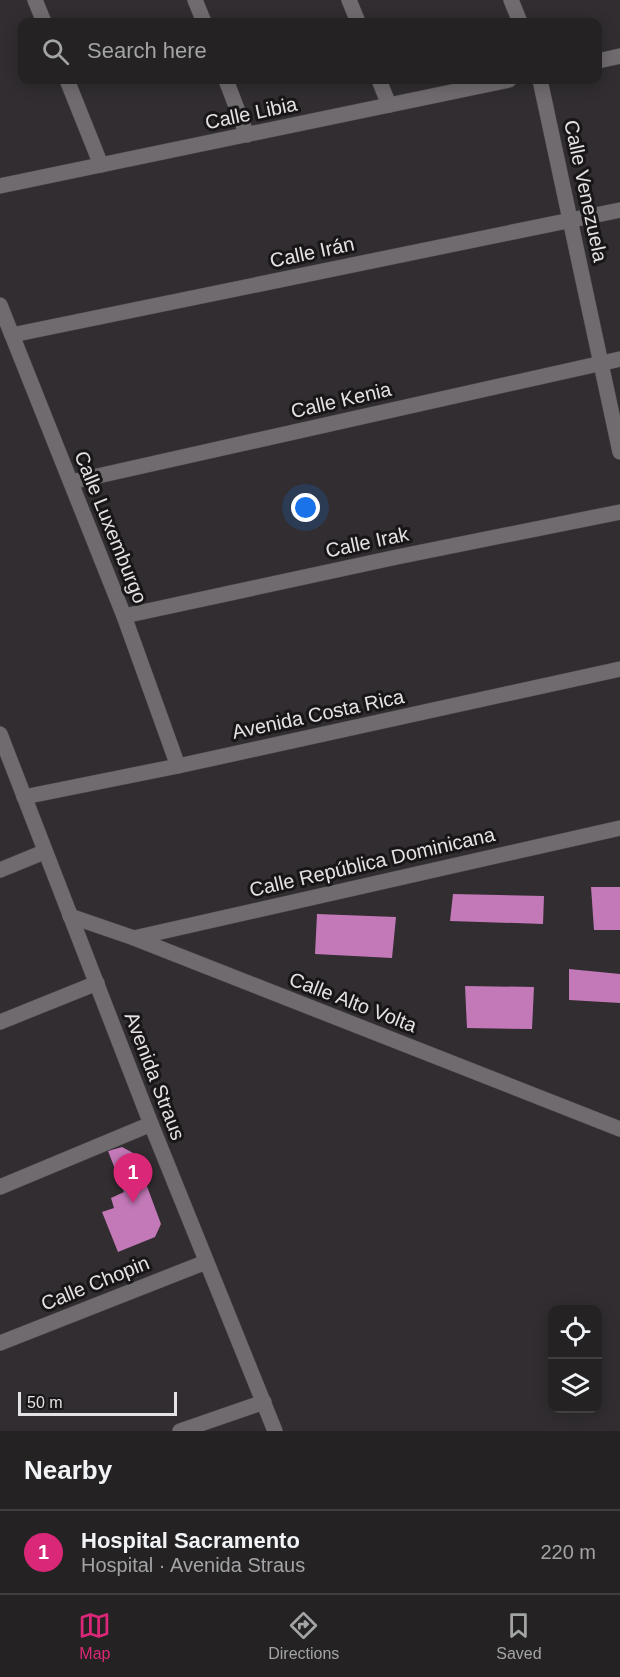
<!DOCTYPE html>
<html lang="en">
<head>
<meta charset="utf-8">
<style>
	:root { --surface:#252224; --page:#2d2a2c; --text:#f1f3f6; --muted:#a3a4a6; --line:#423f41; --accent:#db2777 }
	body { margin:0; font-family:Helvetica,sans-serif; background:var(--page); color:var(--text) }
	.controls { position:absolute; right:18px; bottom:18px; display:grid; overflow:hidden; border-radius:12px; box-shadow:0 3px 15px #0003 }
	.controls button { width:54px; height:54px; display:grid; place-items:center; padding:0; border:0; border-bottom:2px solid var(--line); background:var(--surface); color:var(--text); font:30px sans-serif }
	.scale { position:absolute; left:18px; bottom:15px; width:159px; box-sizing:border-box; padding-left:6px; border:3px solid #e4e2e4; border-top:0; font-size:16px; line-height:21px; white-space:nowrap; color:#e4e2e4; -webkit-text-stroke:4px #181617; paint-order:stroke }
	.you { position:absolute; left:306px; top:508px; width:21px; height:21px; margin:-15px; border:4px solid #fff; border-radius:50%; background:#1a73e8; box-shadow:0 0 0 9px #1a73e833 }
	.badge { display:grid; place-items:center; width:39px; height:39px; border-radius:50%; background:var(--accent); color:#fff; font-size:20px; font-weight:700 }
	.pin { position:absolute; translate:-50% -50px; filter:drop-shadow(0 2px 3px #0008) }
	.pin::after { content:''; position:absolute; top:32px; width:21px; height:18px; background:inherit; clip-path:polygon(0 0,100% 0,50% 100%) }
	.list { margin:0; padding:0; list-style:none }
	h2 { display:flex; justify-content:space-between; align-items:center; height:78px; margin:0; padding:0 24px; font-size:26px }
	h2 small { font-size:20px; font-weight:400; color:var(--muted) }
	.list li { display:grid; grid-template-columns:39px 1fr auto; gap:18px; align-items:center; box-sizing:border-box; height:84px; padding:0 24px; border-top:2px solid var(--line) }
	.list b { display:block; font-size:22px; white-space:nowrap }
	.list p { margin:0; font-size:20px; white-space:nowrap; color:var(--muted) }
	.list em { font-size:20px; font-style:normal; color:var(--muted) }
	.icon { flex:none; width:33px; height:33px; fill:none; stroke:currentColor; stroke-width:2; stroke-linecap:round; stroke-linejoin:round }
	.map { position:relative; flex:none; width:620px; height:1431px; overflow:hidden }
	.search { position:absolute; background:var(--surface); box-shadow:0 3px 15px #0003; left:18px; right:18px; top:18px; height:66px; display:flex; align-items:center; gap:15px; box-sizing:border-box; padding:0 21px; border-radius:12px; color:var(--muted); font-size:22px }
	.sheet { height:162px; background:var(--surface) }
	nav { display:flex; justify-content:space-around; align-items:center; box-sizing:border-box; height:84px; border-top:2px solid var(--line); background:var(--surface); font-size:16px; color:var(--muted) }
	nav a { display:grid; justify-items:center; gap:3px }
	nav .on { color:var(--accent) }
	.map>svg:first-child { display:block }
	.building { fill:#c379b8 }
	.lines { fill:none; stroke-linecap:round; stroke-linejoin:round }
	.minor-casing { stroke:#4e4a4d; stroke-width:16 }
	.tertiary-casing { stroke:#4e4a4d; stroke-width:16 }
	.minor { stroke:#706b6f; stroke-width:15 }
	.tertiary { stroke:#706b6f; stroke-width:15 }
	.labels { text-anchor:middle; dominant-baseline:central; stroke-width:6; stroke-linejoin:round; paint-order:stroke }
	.street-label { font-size:20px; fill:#e4e2e4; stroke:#181617 }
</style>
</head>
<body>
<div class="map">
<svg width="620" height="1431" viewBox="0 0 620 1431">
	<rect width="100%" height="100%" fill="#312d30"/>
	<g class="building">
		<path d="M 591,887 L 620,887 L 620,930 L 594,930 Z"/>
		<path d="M 453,894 L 544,896 L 543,924 L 450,921 Z"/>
		<path d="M 317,914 L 396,917 L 392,958 L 315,954 Z"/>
		<path d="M 569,969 L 620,974 L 620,1003 L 569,1000 Z"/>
		<path d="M 465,986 L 534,987 L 532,1029 L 467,1028 Z"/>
		<path d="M 122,1147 L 135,1154 L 161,1224 L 155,1237 L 118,1252 L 102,1212 L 114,1208 L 111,1198 L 124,1192 L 108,1151 Z"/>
	</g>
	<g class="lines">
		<g class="minor-casing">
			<g id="minor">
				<path d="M 35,0 L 44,22"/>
				<path d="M 195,0 L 204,22"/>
				<path d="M 349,0 L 358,22"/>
				<path d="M 511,0 L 520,22"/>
				<path d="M 598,61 L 620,56"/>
				<path d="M 67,80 L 101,165"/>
				<path d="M 226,80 L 247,135"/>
				<path d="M 379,80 L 389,105"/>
				<path d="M 540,80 L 620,452"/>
				<path d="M 0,186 L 509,80"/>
				<path d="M 0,305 L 124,616 L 178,766"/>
				<path d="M 12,335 L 620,210"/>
				<path d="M 71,482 L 620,359"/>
				<path d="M 124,616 L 397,557 L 620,512"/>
				<path d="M 0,870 L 44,852"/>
				<path d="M 70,916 L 134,938 L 620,1129"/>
				<path d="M 134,938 L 620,828"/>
				<path d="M 0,1022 L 97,983"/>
				<path d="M 0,1187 L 151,1124"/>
				<path d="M 0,1343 L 206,1262"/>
				<path d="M 180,1431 L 264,1402"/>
			</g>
		</g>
		<g class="tertiary-casing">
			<g id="tertiary">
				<path d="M 0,734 L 151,1124 L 275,1431"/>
				<path d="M 24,797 L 178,766 L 620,669"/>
			</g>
		</g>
		<use href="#minor" class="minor"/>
		<use href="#tertiary" class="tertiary"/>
	</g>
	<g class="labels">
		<g class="street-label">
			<text transform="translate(251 113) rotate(-12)">Calle Libia</text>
			<text transform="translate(586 191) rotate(78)">Calle Venezuela</text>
			<text transform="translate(312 252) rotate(-12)">Calle Irán</text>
			<text transform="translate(341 400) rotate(-13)">Calle Kenia</text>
			<text transform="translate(111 527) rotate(68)">Calle Luxemburgo</text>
			<text transform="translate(367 542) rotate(-12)">Calle Irak</text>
			<text transform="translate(318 714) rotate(-12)">Avenida Costa Rica</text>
			<text transform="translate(372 862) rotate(-13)">Calle República Dominicana</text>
			<text transform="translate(353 1002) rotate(21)">Calle Alto Volta</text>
			<text transform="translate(155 1076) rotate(69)">Avenida Straus</text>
			<text transform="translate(95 1283) rotate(-22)">Calle Chopin</text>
		</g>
	</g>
</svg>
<div class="controls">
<button><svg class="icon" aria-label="locate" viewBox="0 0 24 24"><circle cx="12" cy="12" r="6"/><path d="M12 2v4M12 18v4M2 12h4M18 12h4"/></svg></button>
<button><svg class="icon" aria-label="layers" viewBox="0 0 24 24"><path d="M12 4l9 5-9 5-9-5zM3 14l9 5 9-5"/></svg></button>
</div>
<div class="scale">50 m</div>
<div class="you"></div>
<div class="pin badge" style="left:133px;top:1203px">1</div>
<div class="search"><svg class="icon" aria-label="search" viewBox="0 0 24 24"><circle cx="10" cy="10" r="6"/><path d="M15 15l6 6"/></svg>Search here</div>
</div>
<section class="sheet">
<h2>Nearby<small></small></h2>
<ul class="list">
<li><span class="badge">1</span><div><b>Hospital Sacramento</b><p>Hospital · Avenida Straus</p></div><em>220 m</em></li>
</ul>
</section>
<nav>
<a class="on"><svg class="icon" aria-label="map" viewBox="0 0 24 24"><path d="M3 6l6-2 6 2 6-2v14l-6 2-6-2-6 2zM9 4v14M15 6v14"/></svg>Map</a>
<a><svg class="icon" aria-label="directions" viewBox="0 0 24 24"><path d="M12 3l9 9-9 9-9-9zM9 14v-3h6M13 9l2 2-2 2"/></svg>Directions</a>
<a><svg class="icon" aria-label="saved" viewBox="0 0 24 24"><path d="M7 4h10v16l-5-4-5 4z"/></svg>Saved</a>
</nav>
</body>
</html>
